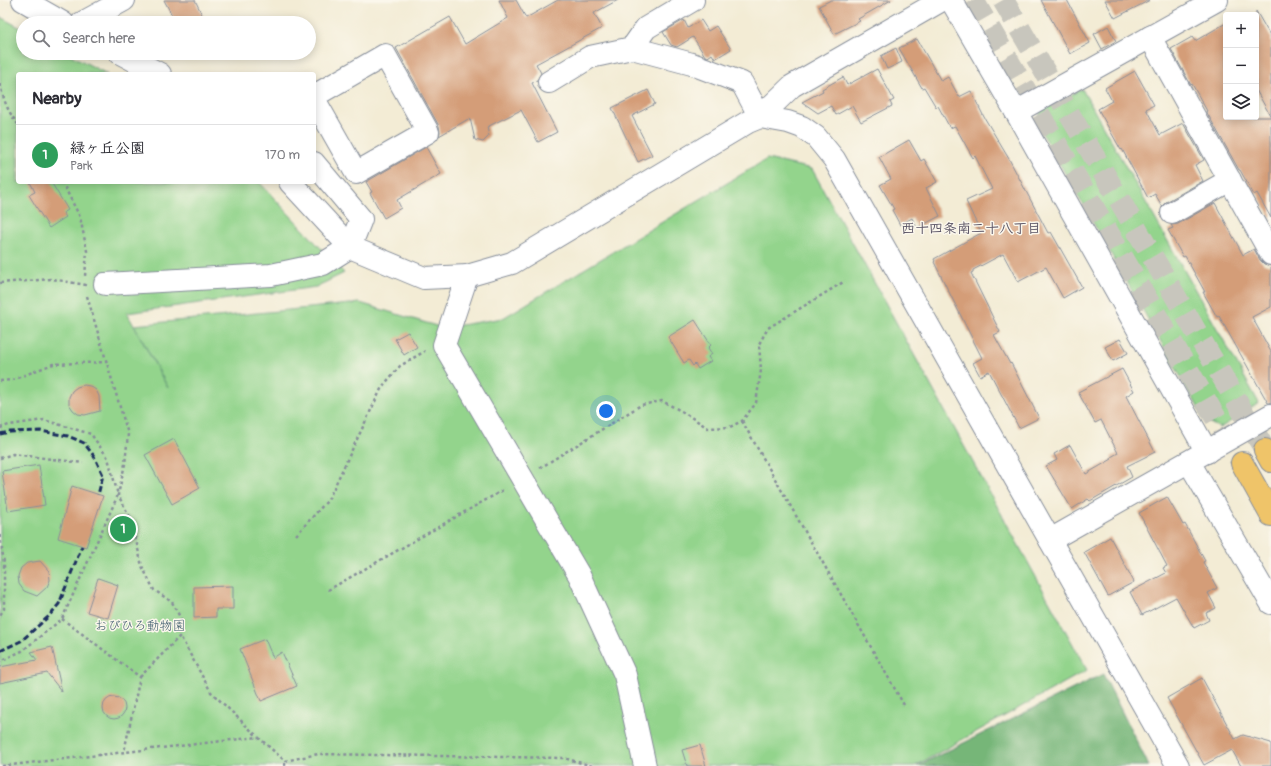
<!DOCTYPE html>
<html lang="en">
<head>
<meta charset="utf-8">
<style>
	:root { --surface:#fff; --page:#f7f7f7; --text:#2b2b33; --muted:#7c7c81; --line:#e1e1e2; --accent:#ea580c }
	body { margin:0; font-family:Pangolin,"Klee One",sans-serif; background:var(--page); color:var(--text) }
	.controls { position:absolute; right:12px; top:12px; display:grid; overflow:hidden; border-radius:4px; box-shadow:0 2px 10px #0003 }
	.controls button { width:36px; height:36px; display:grid; place-items:center; padding:0; border:0; border-bottom:1px solid var(--line); background:var(--surface); color:var(--text); font:20px sans-serif }
	.you { position:absolute; left:606px; top:411px; width:14px; height:14px; margin:-10px; border:3px solid #fff; border-radius:50%; background:#1a73e8; box-shadow:0 0 0 6px #1a73e833 }
	.badge { display:grid; place-items:center; width:26px; height:26px; border-radius:50%; background:var(--accent); color:#fff; font-size:13px; font-weight:700 }
	.pin { position:absolute; translate:-50% -50%; border:2px solid #fff; box-shadow:0 1px 4px #0006 }
	.list { margin:0; padding:0; list-style:none }
	h2 { display:flex; justify-content:space-between; align-items:center; height:52px; margin:0; padding:0 16px; font-size:17px }
	h2 small { font-size:13px; font-weight:400; color:var(--muted) }
	.list li { display:grid; grid-template-columns:26px 1fr auto; gap:12px; align-items:center; box-sizing:border-box; height:60px; padding:0 16px; border-top:1px solid var(--line) }
	.list b { display:block; font-size:15px; white-space:nowrap }
	.list p { margin:0; font-size:13px; white-space:nowrap; color:var(--muted) }
	.list em { font-size:13px; font-style:normal; color:var(--muted) }
	.icon { flex:none; width:22px; height:22px; fill:none; stroke:currentColor; stroke-width:2; stroke-linecap:round; stroke-linejoin:round }
	.map { position:relative; flex:none; width:1271px; height:766px; overflow:hidden }
	.search { position:absolute; background:var(--surface); box-shadow:0 2px 10px #0003; left:16px; top:16px; width:300px; height:44px; display:flex; align-items:center; gap:10px; box-sizing:border-box; padding:0 14px; border-radius:22px; color:var(--muted); font-size:15px }
	.panel { position:absolute; background:var(--surface); box-shadow:0 2px 10px #0003; left:16px; top:72px; width:300px; height:112px; border-radius:4px }
	.map>svg:first-child { display:block }
	.green { fill:#93d48c; stroke:#578275 }
	.forest { fill:#76b678; stroke:#48726b }
	.building { fill:#d49d78 }
	.lines { fill:none; stroke-linecap:round; stroke-linejoin:round }
	.major-tunnel { stroke:#c8c6bd; stroke-width:22; stroke-dasharray:22 11; stroke-linecap:butt }
	.minor-casing { stroke:#878e9a; stroke-width:24 }
	.major-casing { stroke:#878e9a; stroke-width:24 }
	.path { stroke:#878e9a; stroke-width:2.5; stroke-dasharray:3 3; stroke-linecap:butt }
	.minor { stroke:#fff; stroke-width:22 }
	.major { stroke:#efc469; stroke-width:22 }
	.rail { stroke:#1b2f5e; stroke-width:3; stroke-dasharray:6 3; stroke-linecap:butt }
	.labels { text-anchor:middle; dominant-baseline:central; stroke-width:3; stroke-linejoin:round; paint-order:stroke }
	.park-label { font-size:13px; fill:#39586a; stroke:#fbf7ec }
	.neighbourhood-label { font-size:14px; font-weight:bold; fill:#5c5667; stroke:#fbf7ec }
</style>
</head>
<body>
<div class="map">
<svg width="1271" height="766" viewBox="0 0 1271 766">
	<rect width="100%" height="100%" fill="#fbf7ec"/>
	<filter id="ink" filterUnits="userSpaceOnUse"><feTurbulence type="fractalNoise" baseFrequency=".025" numOctaves="2"/><feDisplacementMap in="SourceGraphic" scale="8" xChannelSelector="R" yChannelSelector="G"/><feConvolveMatrix kernelMatrix="1 2 1 2 8 2 1 2 1" color-interpolation-filters="sRGB"/></filter>
	<filter id="wash" filterUnits="userSpaceOnUse"><feTurbulence type="fractalNoise" baseFrequency=".012" numOctaves="4" result="noise"/><feDisplacementMap in="SourceGraphic" scale="16" xChannelSelector="R" yChannelSelector="G"/><feGaussianBlur stdDeviation="0.9" result="paint"/><feColorMatrix in="noise" values="0 0 0 0 0 0 0 0 0 0 0 0 0 0 0 0 0 1.4 0 .05"/><feComposite in="paint" operator="in"/></filter>
	<g filter="url(#wash)">
		<rect width="100%" height="100%" fill="#f3ecd5"/>
		<g class="green">
			<path d="M 0,17 L 23,29 L 23,53 L 67,53 L 107,74 L 18,74 L 18,182 L 259,182 L 344,273 L 316,287 L 127,313 L 168,388 L 134,325 L 360,303 L 443,328 L 503,318 L 767,159 L 812,169 L 1087,670 L 915,766 L 0,766 Z"/>
			<path d="M 1082,89 L 1259,403 L 1220,428 L 1206,421 L 1037,124 L 1041,111 Z"/>
		</g>
		<path class="forest" d="M 1103,674 L 1149,766 L 917,766 Z"/>
		<g id="blocks">
			<g class="building">
				<path d="M 164,0 L 195,0 L 206,23 L 176,23 Z"/>
				<path d="M 499,0 L 516,0 L 526,18 L 558,0 L 618,0 L 594,13 L 602,28 L 536,64 L 541,73 L 537,80 L 532,83 L 557,132 L 538,142 L 521,110 L 487,127 L 489,136 L 483,142 L 475,140 L 470,118 L 439,136 L 440,132 L 439,126 L 396,48 L 450,17 L 465,44 L 508,18 Z"/>
				<path d="M 831,0 L 891,0 L 858,19 L 860,21 L 834,34 L 819,6 Z"/>
				<path d="M 1041,0 L 1067,0 L 1090,43 L 1070,54 Z"/>
				<path d="M 1105,0 L 1150,0 L 1115,18 Z"/>
				<path d="M 1256,11 L 1271,37 L 1271,218 L 1257,193 L 1254,195 L 1240,170 L 1239,170 L 1206,111 L 1207,111 L 1192,84 L 1191,85 L 1171,49 L 1192,37 L 1195,41 L 1226,23 L 1226,117 L 1271,117 L 1256,90 Z"/>
				<path d="M 684,20 L 688,28 L 701,20 L 708,31 L 716,26 L 731,49 L 715,59 L 712,54 L 708,57 L 705,56 L 693,37 L 677,47 L 671,45 L 663,32 Z"/>
				<path d="M 1108,26 L 1116,41 L 1102,49 L 1094,34 Z"/>
				<path d="M 917,39 L 941,81 L 948,77 L 959,97 L 971,91 L 984,117 L 1009,159 L 1048,233 L 1051,232 L 1082,287 L 1063,298 L 1046,267 L 1018,282 L 1003,254 L 973,270 L 973,272 L 971,273 L 1000,332 L 994,335 L 1010,364 L 1011,363 L 1039,418 L 1019,428 L 989,371 L 980,376 L 973,363 L 982,358 L 934,262 L 935,261 L 934,259 L 981,233 L 966,201 L 992,189 L 975,156 L 973,158 L 955,126 L 950,128 L 938,106 L 936,107 L 924,87 L 922,88 L 899,48 Z"/>
				<path d="M 896,48 L 902,62 L 887,69 L 881,56 Z"/>
				<path d="M 877,69 L 894,100 L 890,102 L 892,106 L 861,122 L 852,106 L 836,115 L 831,106 L 818,113 L 802,102 L 823,91 L 822,89 L 843,77 L 847,85 Z"/>
				<path d="M 1135,71 L 1154,105 L 1146,109 L 1160,135 L 1183,123 L 1204,160 L 1195,165 L 1203,181 L 1166,202 L 1162,206 L 1155,194 L 1148,198 L 1122,149 L 1121,150 L 1098,109 L 1112,101 L 1105,88 Z"/>
				<path d="M 648,90 L 655,104 L 632,116 L 652,155 L 638,162 L 612,108 Z"/>
				<path d="M 909,140 L 921,161 L 924,159 L 937,182 L 926,188 L 940,216 L 917,228 L 912,218 L 900,225 L 892,210 L 894,209 L 880,185 L 891,179 L 879,157 Z"/>
				<path d="M 426,147 L 441,174 L 397,200 L 401,208 L 384,218 L 370,193 L 372,192 L 366,182 Z"/>
				<path d="M 30,182 L 51,182 L 68,210 L 63,213 L 66,217 L 49,228 L 29,195 L 35,192 Z"/>
				<path d="M 1215,203 L 1243,255 L 1254,249 L 1260,260 L 1264,264 L 1271,266 L 1271,307 L 1252,317 L 1271,352 L 1271,403 L 1268,403 L 1219,316 L 1217,317 L 1203,292 L 1205,292 L 1185,256 L 1183,257 L 1168,230 L 1173,228 L 1171,225 L 1178,224 Z"/>
				<path d="M 695,320 L 711,345 L 708,348 L 712,354 L 708,357 L 711,361 L 698,369 L 695,364 L 693,366 L 689,360 L 684,363 L 668,337 Z"/>
				<path d="M 408,332 L 417,347 L 404,355 L 395,339 Z"/>
				<path d="M 1120,339 L 1128,353 L 1113,361 L 1105,347 Z"/>
				<path d="M 1122,369 L 1134,391 L 1126,396 L 1155,452 L 1127,466 L 1132,477 L 1090,501 L 1088,499 L 1072,509 L 1046,466 L 1057,460 L 1054,454 L 1070,445 L 1086,474 L 1112,459 L 1111,457 L 1118,453 L 1101,420 L 1095,423 L 1078,392 Z"/>
				<path d="M 84,385 L 90,386 L 96,390 L 99,396 L 100,411 L 85,415 L 78,414 L 73,410 L 69,404 L 69,397 L 72,391 L 77,387 Z"/>
				<path d="M 174,439 L 200,488 L 172,504 L 145,455 Z"/>
				<path d="M 39,465 L 45,505 L 8,511 L 2,471 Z"/>
				<path d="M 72,486 L 103,496 L 86,547 L 58,538 Z"/>
				<path d="M 1167,497 L 1183,525 L 1185,524 L 1205,561 L 1203,562 L 1217,588 L 1208,593 L 1216,608 L 1206,613 L 1209,620 L 1194,628 L 1176,597 L 1142,615 L 1130,592 L 1166,573 L 1163,568 L 1167,566 L 1139,513 Z"/>
				<path d="M 1110,537 L 1134,582 L 1108,596 L 1084,552 Z"/>
				<path d="M 40,561 L 49,571 L 50,580 L 47,587 L 37,596 L 24,591 L 19,584 L 18,576 L 21,568 L 27,563 Z"/>
				<path d="M 98,578 L 118,585 L 108,618 L 87,612 Z"/>
				<path d="M 233,586 L 233,609 L 216,609 L 216,617 L 194,618 L 194,587 Z"/>
				<path d="M 265,639 L 273,658 L 282,652 L 297,686 L 261,701 L 240,649 Z"/>
				<path d="M 52,647 L 62,692 L 47,673 L 0,683 L 0,667 L 37,660 L 31,652 Z"/>
				<path d="M 1202,678 L 1235,739 L 1243,735 L 1271,743 L 1271,766 L 1241,766 L 1232,750 L 1204,765 L 1167,698 Z"/>
				<circle cx="114" cy="708" r="11"/>
				<path d="M 700,745 L 706,766 L 687,766 L 682,750 Z"/>
			</g>
		</g>
	</g>
	<g filter="url(#ink)">
		<use href="#blocks" fill-opacity="0" stroke="#878e9a" stroke-width="1"/>
		<g class="lines">
			<g class="major-tunnel">
				<path d="M 973,0 L 1242,463"/>
				<path d="M 1003,0 L 1265,450"/>
			</g>
			<g class="minor-casing">
				<g id="minor">
					<path d="M 23,0 L 63,23"/>
					<path d="M 951,0 L 1016,112 L 1207,452"/>
					<path d="M 82,23 L 124,0"/>
					<path d="M 1150,37 L 1271,254"/>
					<path d="M 632,48 L 646,28 L 693,0"/>
					<path d="M 120,53 L 160,74"/>
					<path d="M 549,82 L 590,57 L 632,48 L 692,64 L 742,83 L 760,117 L 792,86 L 942,0"/>
					<path d="M 314,96 L 385,55 L 428,132 L 356,173 L 314,99"/>
					<path d="M 1016,112 L 1217,0"/>
					<path d="M 290,182 L 350,247 L 424,278 L 467,276 L 512,263 L 748,122 L 760,117 L 788,122 L 802,127 L 816,137 L 834,159 L 1178,766"/>
					<path d="M 1172,213 L 1230,180"/>
					<path d="M 467,276 L 444,345 L 579,575 L 625,675 L 645,766"/>
					<path d="M 105,284 L 271,275 L 323,264 L 350,247 L 361,219 L 314,163"/>
					<path d="M 1189,462 L 1271,603"/>
					<path d="M 1050,540 L 1271,415"/>
				</g>
			</g>
			<g class="major-casing">
				<g id="major">
					<path d="M 1265,450 L 1271,461"/>
					<path d="M 1242,463 L 1271,515"/>
				</g>
			</g>
			<g class="path">
				<path d="M 0,84 C 3,98 8,113 18,124"/>
				<path d="M 62,182 L 80,217 L 87,251 L 85,276"/>
				<path d="M 0,283 L 52,279 L 86,285"/>
				<path d="M 87,296 L 128,434 L 125,464 L 118,495 L 131,519 L 142,566 L 154,590 L 172,602 L 181,619 L 180,636"/>
				<path d="M 0,381 L 12,380 L 53,364 L 107,362"/>
				<path d="M 742,421 L 904,705"/>
				<path d="M 0,428 L 9,425 L 44,420 L 91,434 L 108,458 L 118,495 L 62,619 L 22,651 L 0,661"/>
				<path d="M 0,458 L 13,454 L 83,463"/>
				<path d="M 540,468 L 641,405 L 662,401 L 683,412 L 708,428 L 730,427 L 742,421 L 756,403 L 761,370 L 759,344 L 768,328 L 845,281"/>
				<path d="M 0,535 L 4,563 L 4,609 L 0,615"/>
				<path d="M 296,535 L 328,500 L 382,387 L 400,366 L 425,351"/>
				<path d="M 328,590 L 505,489"/>
				<path d="M 62,619 L 140,677 L 124,752"/>
				<path d="M 140,677 L 180,636 L 211,692 L 258,737"/>
				<path d="M 285,761 L 318,754 L 564,758 L 592,766"/>
				<path d="M 2,766 L 258,737 L 285,761"/>
				<path d="M 285,766 L 285,761"/>
			</g>
			<use href="#minor" class="minor"/>
			<use href="#major" class="major"/>
			<g class="rail">
				<path d="M 0,434 L 10,432 L 40,431 L 68,436 L 84,443 L 94,456 L 103,475 L 98,495"/>
				<path d="M 0,651 L 21,641 L 48,617 L 59,604 L 82,546"/>
			</g>
		</g>
	</g>
	<g class="labels">
		<g class="park-label">
			<text x="140" y="626">おびひろ動物園</text>
		</g>
		<g class="neighbourhood-label">
			<text x="971" y="228">西十四条南二十八丁目</text>
		</g>
	</g>
</svg>
<div class="controls">
<button>+</button>
<button>−</button>
<button><svg class="icon" aria-label="layers" viewBox="0 0 24 24"><path d="M12 4l9 5-9 5-9-5zM3 14l9 5 9-5"/></svg></button>
</div>
<div class="you"></div>
<div class="pin badge" style="left:123px;top:529px;background:#2e9e5b">1</div>
<div class="search"><svg class="icon" aria-label="search" viewBox="0 0 24 24"><circle cx="10" cy="10" r="6"/><path d="M15 15l6 6"/></svg>Search here</div>
<section class="panel">
<h2>Nearby<small></small></h2>
<ul class="list">
<li><span class="badge" style="background:#2e9e5b">1</span><div><b>緑ヶ丘公園</b><p>Park</p></div><em>170 m</em></li>
</ul>
</section>
</div>
</body>
</html>
